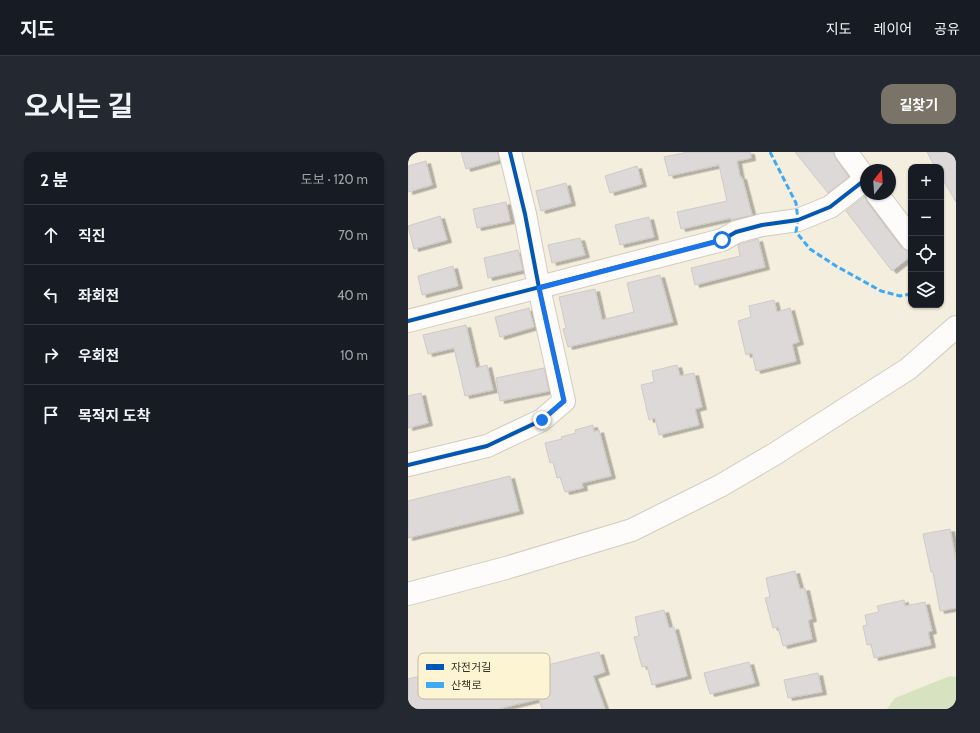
<!DOCTYPE html>
<html lang="ko">
<head>
<meta charset="utf-8">
<style>
	:root { --surface:#171b24; --page:#242831; --text:#f1f3f6; --muted:#9ea1a6; --line:#363941; --accent:#797467 }
	body { margin:0; font-family:Cabin,"Noto Sans KR",sans-serif; background:var(--page); color:var(--text) }
	.controls { position:absolute; right:12px; top:12px; display:grid; overflow:hidden; border-radius:8px; box-shadow:0 1px 3px #0004 }
	.controls button { width:36px; height:36px; display:grid; place-items:center; padding:0; border:0; border-bottom:1px solid var(--line); background:var(--surface); color:var(--text); font:20px sans-serif }
	.compass { position:absolute; left:452px; top:12px; width:36px; height:36px; border-radius:50%; background:var(--surface); box-shadow:0 1px 3px #0004; rotate:17deg }
	.stop { position:absolute; width:12px; height:12px; margin:-9px; border:3px solid #1a73e8; border-radius:50%; background:#fff }
	.stop.end { background:#1a73e8; border-color:#fff; box-shadow:0 1px 4px #0008 }
	.list { margin:0; padding:0; list-style:none }
	h2 { display:flex; justify-content:space-between; align-items:center; height:52px; margin:0; padding:0 16px; font-size:17px }
	h2 small { font-size:13px; font-weight:400; color:var(--muted) }
	.list li { display:grid; grid-template-columns:26px 1fr auto; gap:12px; align-items:center; box-sizing:border-box; height:60px; padding:0 16px; border-top:1px solid var(--line) }
	.list b { display:block; font-size:15px; white-space:nowrap }
	.list em { font-size:13px; font-style:normal; color:var(--muted) }
	.icon { flex:none; width:22px; height:22px; fill:none; stroke:currentColor; stroke-width:2; stroke-linecap:round; stroke-linejoin:round }
	.map { position:relative; flex:none; width:548px; height:557px; overflow:hidden; border-radius:12px }
	header { display:flex; align-items:center; gap:24px; box-sizing:border-box; height:56px; padding:0 20px; background:var(--surface); border-bottom:1px solid var(--line) }
	header strong { font-size:19px }
	nav { display:flex; gap:22px; margin-inline-start:auto; font-size:14px }
	.intro { display:flex; align-items:center; justify-content:space-between; box-sizing:border-box; height:96px; padding:0 24px }
	h1 { margin:0; font-size:28px }
	.button { padding:10px 18px; border-radius:12px; background:var(--accent); color:#fff; font-size:14px; font-weight:700 }
	main { display:flex; gap:24px; padding:0 24px }
	aside { flex:1; background:var(--surface); border-radius:12px; box-shadow:0 1px 3px #0004 }
	.map>svg:first-child { display:block }
	.green { fill:#d6e2c0 }
	.building { fill:#dcd9d8; stroke:#cecac8; filter:url(#shadow) }
	.lines { fill:none; stroke-linecap:round; stroke-linejoin:round }
	.minor-casing { stroke:#d1ccbf; stroke-width:24 }
	.major-casing { stroke:#d1ccbf; stroke-width:24 }
	.minor { stroke:#fdfcfa; stroke-width:22 }
	.major { stroke:#fdfcfa; stroke-width:22 }
	.quiet { stroke:#3fa9f5; stroke-width:3; stroke-dasharray:6 3; stroke-linecap:butt }
	.cycleway-casing { stroke:#fdf4d3; stroke-width:6 }
	.cycleway { stroke:#0057b8; stroke-width:4 }
	.route { stroke:#1a73e8; stroke-width:5 }
	.key { fill:#fdf4d3; stroke:#c2ba9f; stroke-width:1 }
	.key-label { font-size:11px; fill:#373327 }
</style>
</head>
<body>
<header>
<strong>지도</strong>
<nav><a>지도</a><a>레이어</a><a>공유</a></nav>
</header>
<div class="intro"><h1>오시는 길</h1><a class="button">길찾기</a></div>
<main>
<aside>
<h2>2 분<small>도보 · 120 m</small></h2>
<ul class="list">
<li><svg class="icon" aria-label="ahead" viewBox="0 0 24 24"><path d="M12 20V5M6 11l6-6 6 6"/></svg><div><b>직진</b></div><em>70 m</em></li>
<li><svg class="icon" aria-label="left" viewBox="0 0 24 24"><path d="M17 20v-9H6M10 6l-5 5 5 5"/></svg><div><b>좌회전</b></div><em>40 m</em></li>
<li><svg class="icon" aria-label="right" viewBox="0 0 24 24"><path d="M7 20v-9h11M14 6l5 5-5 5"/></svg><div><b>우회전</b></div><em>10 m</em></li>
<li><svg class="icon" aria-label="arrive" viewBox="0 0 24 24"><path d="M6 21V4h12l-3 4 3 4H6"/></svg><div><b>목적지 도착</b></div></li>
</ul>
</aside>
<div class="map">
<svg width="548" height="557" viewBox="0 0 548 557">
	<defs>
		<filter id="shadow"><feDropShadow dx="4.5" dy="2.5" stdDeviation="0" flood-color="#0004"/></filter>
	</defs>
	<rect width="100%" height="100%" fill="#f3eedd"/>
	<path class="green" d="M 542,524 L 548,525 L 548,557 L 479,557 L 487,546 Z"/>
	<g class="building">
		<path d="M 53,0 L 90,0 L 91,8 L 58,17 Z"/>
		<path d="M 280,0 L 342,0 L 343,6 L 329,9 L 332,25 L 334,25 L 344,63 L 323,68 L 323,66 L 273,77 L 269,60 L 319,49 L 311,13 L 261,24 L 256,5 Z"/>
		<path d="M 387,0 L 425,0 L 428,7 L 441,25 L 420,41 Z"/>
		<path d="M 519,0 L 548,0 L 548,50 L 533,24 L 533,15 L 527,15 Z"/>
		<path d="M 18,9 L 24,33 L 0,40 L 0,14 Z"/>
		<path d="M 229,14 L 234,32 L 202,41 L 197,24 Z"/>
		<path d="M 158,31 L 163,51 L 133,59 L 128,39 Z"/>
		<path d="M 457,44 L 459,50 L 493,95 L 498,98 L 503,99 L 503,104 L 484,119 L 438,59 Z"/>
		<path d="M 98,50 L 102,69 L 69,76 L 65,57 Z"/>
		<path d="M 32,64 L 39,88 L 6,97 L 0,74 Z"/>
		<path d="M 241,65 L 246,85 L 212,93 L 207,73 Z"/>
		<path d="M 172,86 L 177,103 L 144,111 L 140,93 Z"/>
		<path d="M 350,87 L 357,115 L 287,133 L 283,116 L 332,104 L 330,93 Z"/>
		<path d="M 110,98 L 115,118 L 80,126 L 76,106 Z"/>
		<path d="M 45,114 L 50,134 L 14,143 L 10,124 Z"/>
		<path d="M 252,123 L 265,170 L 160,195 L 155,177 L 158,176 L 151,145 L 187,137 L 194,168 L 226,160 L 219,131 Z"/>
		<path d="M 366,148 L 369,160 L 382,156 L 391,190 L 384,192 L 388,209 L 348,219 L 344,201 L 338,203 L 330,169 L 343,165 L 341,154 Z"/>
		<path d="M 121,156 L 126,175 L 92,185 L 87,165 Z"/>
		<path d="M 58,173 L 68,216 L 79,213 L 85,238 L 57,244 L 46,196 L 20,202 L 15,183 Z"/>
		<path d="M 269,213 L 272,224 L 286,221 L 294,255 L 287,257 L 291,273 L 251,283 L 247,266 L 241,268 L 233,233 L 246,230 L 244,219 Z"/>
		<path d="M 136,216 L 141,239 L 92,249 L 88,226 Z"/>
		<path d="M 13,241 L 20,271 L 0,276 L 0,244 Z"/>
		<path d="M 185,273 L 186,280 L 191,278 L 203,324 L 174,331 L 175,336 L 157,340 L 152,325 L 149,326 L 145,310 L 142,311 L 137,291 L 154,287 L 153,285 L 168,281 L 167,278 Z"/>
		<path d="M 102,324 L 111,359 L 0,386 L 0,349 Z"/>
		<path d="M 542,377 L 548,408 L 548,456 L 532,459 L 525,420 L 523,420 L 515,382 Z"/>
		<path d="M 387,419 L 392,437 L 397,436 L 404,467 L 400,468 L 404,487 L 375,494 L 370,475 L 365,476 L 357,446 L 362,445 L 358,426 Z"/>
		<path d="M 496,448 L 497,454 L 517,450 L 524,479 L 520,480 L 523,493 L 466,506 L 463,492 L 459,493 L 455,474 L 459,473 L 457,463 L 471,460 L 469,454 Z"/>
		<path d="M 256,458 L 261,476 L 266,475 L 279,524 L 244,533 L 239,514 L 234,515 L 226,485 L 231,484 L 227,465 Z"/>
		<path d="M 191,500 L 197,520 L 185,524 L 197,557 L 134,557 L 131,547 L 90,557 L 0,557 L 0,527 L 104,503 L 108,521 Z"/>
		<path d="M 341,510 L 347,531 L 302,542 L 296,521 Z"/>
		<path d="M 410,521 L 414,540 L 380,546 L 376,528 Z"/>
	</g>
	<g class="lines">
		<g class="minor-casing">
			<g id="minor">
				<path d="M 438,0 L 458,27"/>
				<path d="M 469,42 L 503,87"/>
				<path d="M 0,169 L 314,88 L 328,80 L 354,73 L 390,68 L 422,55 L 458,27"/>
				<path d="M 0,313 L 79,294 L 134,268 L 156,249 L 131,136 L 117,62 L 102,0"/>
			</g>
		</g>
		<g class="major-casing">
			<path id="major" d="M 0,442 L 98,416 L 224,378 L 312,334 L 365,303 L 500,217 L 548,175"/>
		</g>
		<use href="#minor" class="minor"/>
		<use href="#major" class="major"/>
		<path class="quiet" d="M 362,0 L 388,51 L 390,68 L 388,80 L 402,97 L 428,114 L 473,139 L 492,144 L 503,142"/>
		<g class="cycleway-casing">
			<g id="cycleway">
				<path d="M 0,169 L 314,88 L 328,80 L 354,73 L 390,68 L 422,55 L 458,27"/>
				<path d="M 0,313 L 79,294 L 134,268 L 156,249 L 131,136 L 117,62 L 102,0"/>
			</g>
		</g>
		<use href="#cycleway" class="cycleway"/>
	</g>
	<g class="lines">
		<path class="route" d="M 134,268 L 156,249 L 131,136 L 314,88"/>
	</g>
	<rect x="10" y="501" width="132" height="46" rx="6" class="key"/>
	<rect x="18" y="512" width="18" height="6" fill="#0057b8"/>
	<rect x="18" y="530" width="18" height="6" fill="#3fa9f5"/>
	<g class="key-label">
		<text x="43" y="519">자전거길</text>
		<text x="43" y="537">산책로</text>
	</g>
</svg>
<div class="controls">
<button>+</button>
<button>−</button>
<button><svg class="icon" aria-label="locate" viewBox="0 0 24 24"><circle cx="12" cy="12" r="6"/><path d="M12 2v4M12 18v4M2 12h4M18 12h4"/></svg></button>
<button><svg class="icon" aria-label="layers" viewBox="0 0 24 24"><path d="M12 4l9 5-9 5-9-5zM3 14l9 5 9-5"/></svg></button>
</div>
<svg class="compass" viewBox="-18 -18 36 36"><path d="M0-13l5 13h-10z" fill="#e53935"/><path d="M0 13l5-13h-10z" fill="#9ea1a6"/></svg>
<div class="stop" style="left:314px;top:88px"></div>
<div class="stop end" style="left:134px;top:268px"></div>
</div>
</main>
</body>
</html>
